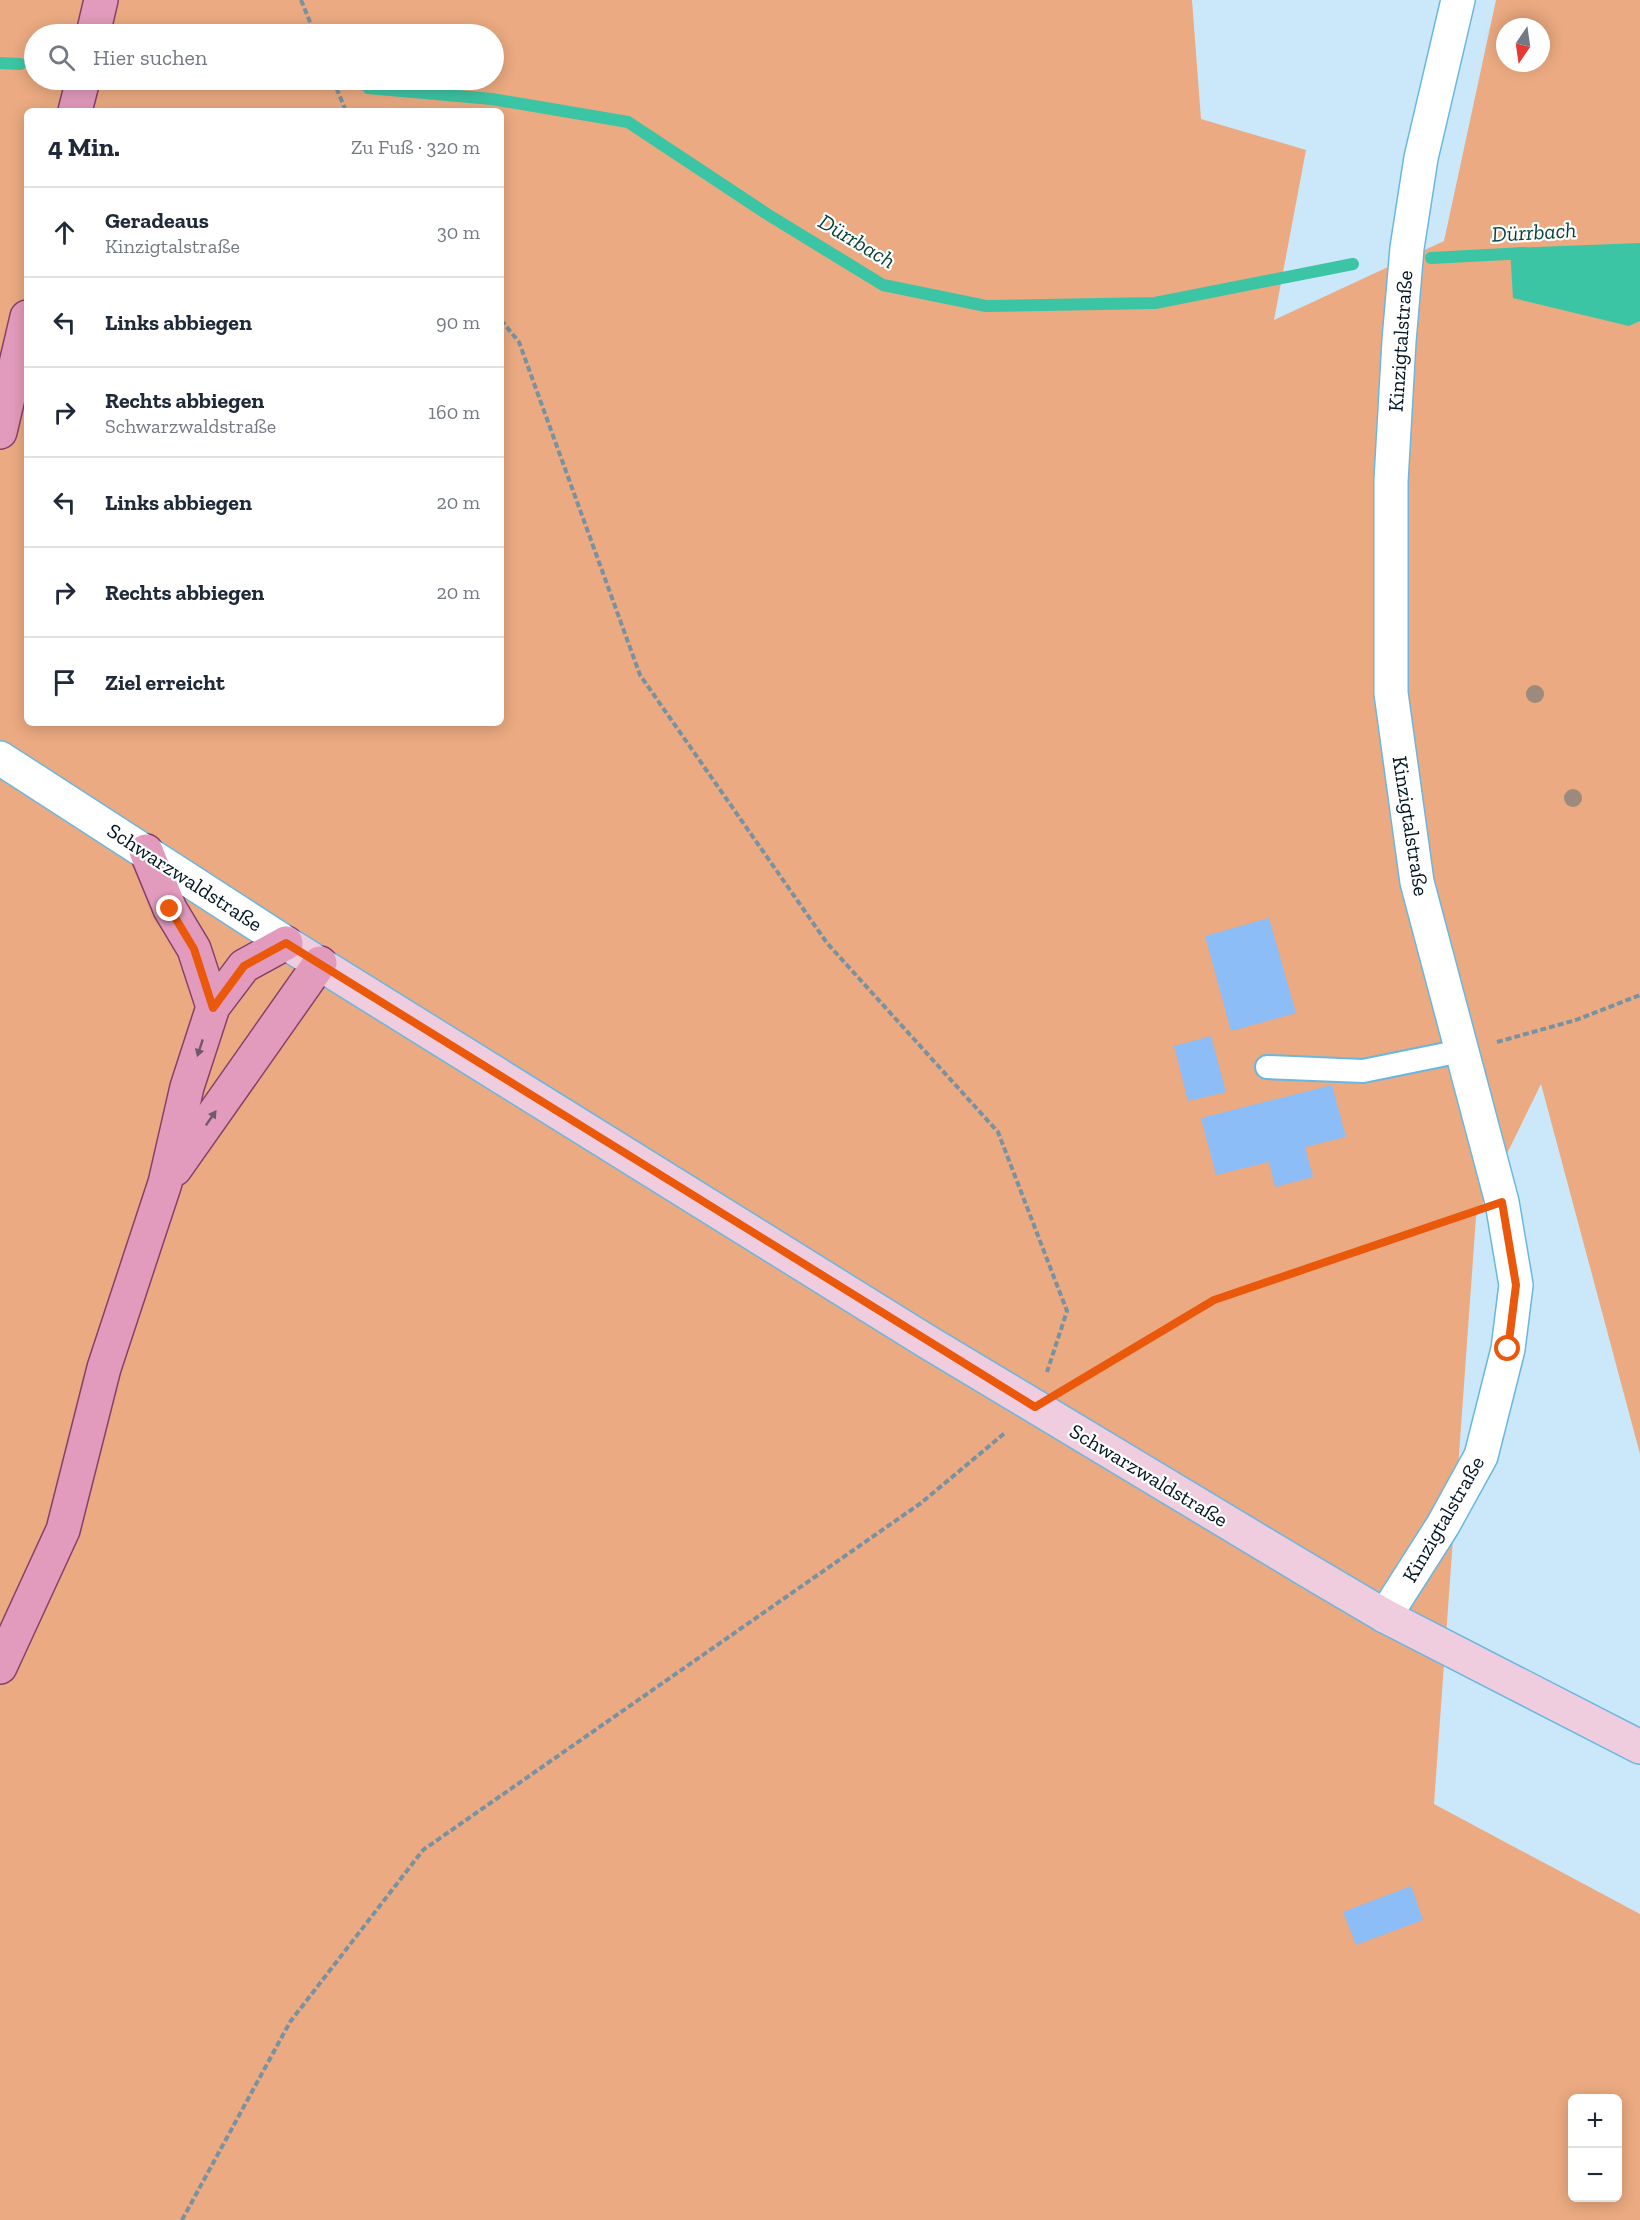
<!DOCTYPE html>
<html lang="de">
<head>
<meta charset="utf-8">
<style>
	:root { --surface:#fff; --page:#f6f6f7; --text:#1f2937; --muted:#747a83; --line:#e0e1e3 }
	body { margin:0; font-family:"Zilla Slab",serif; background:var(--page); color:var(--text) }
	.controls { position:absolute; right:18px; bottom:18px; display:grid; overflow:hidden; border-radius:9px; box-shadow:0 3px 15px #0003 }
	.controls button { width:54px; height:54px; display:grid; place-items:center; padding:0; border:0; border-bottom:2px solid var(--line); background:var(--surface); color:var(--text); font:30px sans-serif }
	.compass { position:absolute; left:1496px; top:18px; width:54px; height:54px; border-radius:50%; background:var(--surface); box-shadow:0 3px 15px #0003; rotate:193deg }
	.stop { position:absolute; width:18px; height:18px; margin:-14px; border:4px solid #ea580c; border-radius:50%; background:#fff }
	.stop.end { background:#ea580c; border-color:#fff; box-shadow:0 2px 6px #0008 }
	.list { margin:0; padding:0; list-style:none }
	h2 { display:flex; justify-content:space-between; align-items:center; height:78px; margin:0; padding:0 24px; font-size:26px }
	h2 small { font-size:20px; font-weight:400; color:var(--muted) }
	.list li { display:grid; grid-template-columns:39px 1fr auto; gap:18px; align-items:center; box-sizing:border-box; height:90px; padding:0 24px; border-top:2px solid var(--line) }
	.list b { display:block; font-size:22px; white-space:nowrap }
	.list p { margin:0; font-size:20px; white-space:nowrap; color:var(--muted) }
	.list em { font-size:20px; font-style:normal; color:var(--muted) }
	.icon { flex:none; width:33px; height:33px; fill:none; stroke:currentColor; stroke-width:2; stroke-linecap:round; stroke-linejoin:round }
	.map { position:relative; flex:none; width:1640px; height:2220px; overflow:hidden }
	.search { position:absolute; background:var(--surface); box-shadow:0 3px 15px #0003; left:24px; top:24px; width:480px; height:66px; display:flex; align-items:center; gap:15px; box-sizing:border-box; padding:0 21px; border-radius:33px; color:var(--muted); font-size:22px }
	.panel { position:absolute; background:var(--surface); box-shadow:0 3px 15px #0003; left:24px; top:108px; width:480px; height:618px; border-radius:9px }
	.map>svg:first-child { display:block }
	.green { fill:#ebaa81; fill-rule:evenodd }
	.water { fill:#3cc5a4 }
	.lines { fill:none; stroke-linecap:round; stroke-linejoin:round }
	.stream { stroke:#3cc5a4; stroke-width:12 }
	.building { fill:#8cbdf6 }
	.service-casing { stroke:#69b7e1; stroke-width:26 }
	.minor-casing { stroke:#69b7e1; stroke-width:36 }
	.tertiary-casing { stroke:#69b7e1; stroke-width:36 }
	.secondary-casing { stroke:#69b7e1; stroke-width:36 }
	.primary-casing { stroke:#864169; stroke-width:36 }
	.path { stroke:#7892a1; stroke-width:4; stroke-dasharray:6 3; stroke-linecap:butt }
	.service { stroke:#fff; stroke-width:22 }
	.minor { stroke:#fff; stroke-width:33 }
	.tertiary { stroke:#fff; stroke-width:33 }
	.secondary { stroke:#f0cdde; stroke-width:33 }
	.primary { stroke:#e29bbc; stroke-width:33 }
	.tree { fill:#9c8a7c }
	.oneway { fill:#71586e }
	.route { stroke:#ea580c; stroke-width:8 }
	.labels { text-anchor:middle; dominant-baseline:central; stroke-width:4.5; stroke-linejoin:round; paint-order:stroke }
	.street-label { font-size:21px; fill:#001521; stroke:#fff }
	.water-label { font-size:22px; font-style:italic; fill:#074336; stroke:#fff }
</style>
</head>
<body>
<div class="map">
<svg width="1640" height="2220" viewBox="0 0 1640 2220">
	<rect width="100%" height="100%" fill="#cbe8fa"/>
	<path class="green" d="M 0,0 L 1192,0 L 1201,119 L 1306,150 L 1274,320 L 1444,241 L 1496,0 L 1640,0 L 1640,1454 L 1541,1084 L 1476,1217 L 1434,1804 L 1640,1914 L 1640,2220 L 0,2220 ZM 1505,27 L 1541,27 L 1541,63 L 1505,63 ZM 34,34 L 494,34 L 494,80 L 34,80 ZM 27,111 L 501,111 L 501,723 L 27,723 ZM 1572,2098 L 1618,2098 L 1618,2198 L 1572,2198 Z"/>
	<path class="water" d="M 1640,243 L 1640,321 L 1629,326 L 1513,298 L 1510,248 Z"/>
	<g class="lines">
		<g class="stream">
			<path d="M 0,63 L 20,64"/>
			<path d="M 368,88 L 492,99 L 628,122 L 767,214 L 883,285 L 986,306 L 1155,303 L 1353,264"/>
			<path d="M 1431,258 L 1525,253"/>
		</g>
	</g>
	<g class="building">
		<path d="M 1269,918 L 1296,1013 L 1231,1031 L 1205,936 Z"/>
		<path d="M 1211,1036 L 1226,1092 L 1188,1101 L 1174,1046 Z"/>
		<path d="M 1332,1085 L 1346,1137 L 1305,1147 L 1313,1177 L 1275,1187 L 1269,1162 L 1216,1175 L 1201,1118 Z"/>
		<path d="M 1411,1886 L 1423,1920 L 1356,1945 L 1343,1912 Z"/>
	</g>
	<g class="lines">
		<g class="service-casing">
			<path id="service" d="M 1267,1067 L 1363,1071 L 1461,1051"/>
		</g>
		<g class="minor-casing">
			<path id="minor" d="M 1385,1616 L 1443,1525 L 1481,1456 L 1508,1349 L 1516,1285 L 1502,1202 L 1417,882 L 1391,693 L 1391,481 L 1399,341 L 1407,248 L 1421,158 L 1458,0"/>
		</g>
		<g class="tertiary-casing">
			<path id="tertiary" d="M 0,758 L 286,943"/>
		</g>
		<g class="secondary-casing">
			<path id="secondary" d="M 286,943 L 926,1341 L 1307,1570 L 1385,1616 L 1640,1747"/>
		</g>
		<g class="primary-casing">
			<g id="primary">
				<path d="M 93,34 L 101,0"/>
				<path d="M 75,111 L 83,80"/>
				<path d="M 0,432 L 27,317"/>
				<path d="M 146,851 L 170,909 L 194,949 L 213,1007"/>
				<path d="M 175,1169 L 320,963"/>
				<path d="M 0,1667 L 63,1530 L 104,1368 L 165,1183 L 187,1087 L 213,1007 L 244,966 L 286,943"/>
			</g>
		</g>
		<g class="path">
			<path d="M 301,0 L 315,34"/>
			<path d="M 333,80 L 346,111"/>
			<path d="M 501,320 L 519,342 L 640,675 L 827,943 L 998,1132 L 1067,1311 L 1047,1372"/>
			<path d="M 1497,1042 L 1576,1020 L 1640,995"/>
			<path d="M 1070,1386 L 1214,1300 L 1469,1213"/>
			<path d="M 182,2220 L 290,2022 L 423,1850 L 921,1503 L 1006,1432"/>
		</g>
		<use href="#service" class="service"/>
		<use href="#minor" class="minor"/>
		<use href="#tertiary" class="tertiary"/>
		<use href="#secondary" class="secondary"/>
		<use href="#primary" class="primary"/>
	</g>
	<g class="tree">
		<circle cx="1535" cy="694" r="9"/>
		<circle cx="1573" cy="798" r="9"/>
	</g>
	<defs><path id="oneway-solid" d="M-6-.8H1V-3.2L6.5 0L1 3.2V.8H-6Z" transform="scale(1.5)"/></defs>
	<g class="oneway">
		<use href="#oneway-solid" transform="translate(200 1048) rotate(108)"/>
		<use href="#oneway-solid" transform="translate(211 1118) rotate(-55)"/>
	</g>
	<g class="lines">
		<path class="route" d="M 170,909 L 194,949 L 213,1008 L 244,966 L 286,943 L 1035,1407 L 1214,1300 L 1502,1202 L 1516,1285 L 1508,1349"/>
	</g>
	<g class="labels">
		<g class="street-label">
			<text transform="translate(1400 341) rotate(-86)">Kinzigtalstraße</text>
			<text transform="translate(1411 826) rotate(81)">Kinzigtalstraße</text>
			<text transform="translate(185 877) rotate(33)">Schwarzwaldstraße</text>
			<text transform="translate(1149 1475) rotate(31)">Schwarzwaldstraße</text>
			<text transform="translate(1443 1519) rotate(-60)">Kinzigtalstraße</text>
		</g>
		<g class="water-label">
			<text transform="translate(1534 232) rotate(-3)">Dürrbach</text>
			<text transform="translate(857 241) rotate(31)">Dürrbach</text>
		</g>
	</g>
</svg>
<div class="controls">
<button>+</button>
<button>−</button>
</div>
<svg class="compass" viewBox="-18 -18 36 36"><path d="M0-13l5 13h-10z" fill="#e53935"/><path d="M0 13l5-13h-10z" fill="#747a83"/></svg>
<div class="stop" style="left:1508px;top:1349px"></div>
<div class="stop end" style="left:170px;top:909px"></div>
<div class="search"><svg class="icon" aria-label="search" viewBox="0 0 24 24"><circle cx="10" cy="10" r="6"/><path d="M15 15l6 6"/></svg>Hier suchen</div>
<section class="panel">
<h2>4 Min.<small>Zu Fuß · 320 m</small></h2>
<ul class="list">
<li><svg class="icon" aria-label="ahead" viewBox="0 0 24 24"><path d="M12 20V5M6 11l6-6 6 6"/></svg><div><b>Geradeaus</b><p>Kinzigtalstraße</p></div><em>30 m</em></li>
<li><svg class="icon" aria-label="left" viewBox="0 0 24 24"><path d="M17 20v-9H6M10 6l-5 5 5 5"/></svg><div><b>Links abbiegen</b></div><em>90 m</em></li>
<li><svg class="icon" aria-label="right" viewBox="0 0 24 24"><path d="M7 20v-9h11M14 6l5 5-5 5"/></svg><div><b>Rechts abbiegen</b><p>Schwarzwaldstraße</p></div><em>160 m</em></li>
<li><svg class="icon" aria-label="left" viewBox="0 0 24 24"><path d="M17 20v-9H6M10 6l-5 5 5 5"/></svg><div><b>Links abbiegen</b></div><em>20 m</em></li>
<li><svg class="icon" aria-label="right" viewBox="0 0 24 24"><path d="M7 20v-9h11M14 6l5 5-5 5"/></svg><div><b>Rechts abbiegen</b></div><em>20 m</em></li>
<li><svg class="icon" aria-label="arrive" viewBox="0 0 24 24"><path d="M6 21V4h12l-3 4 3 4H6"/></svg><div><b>Ziel erreicht</b></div></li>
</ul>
</section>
</div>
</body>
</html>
